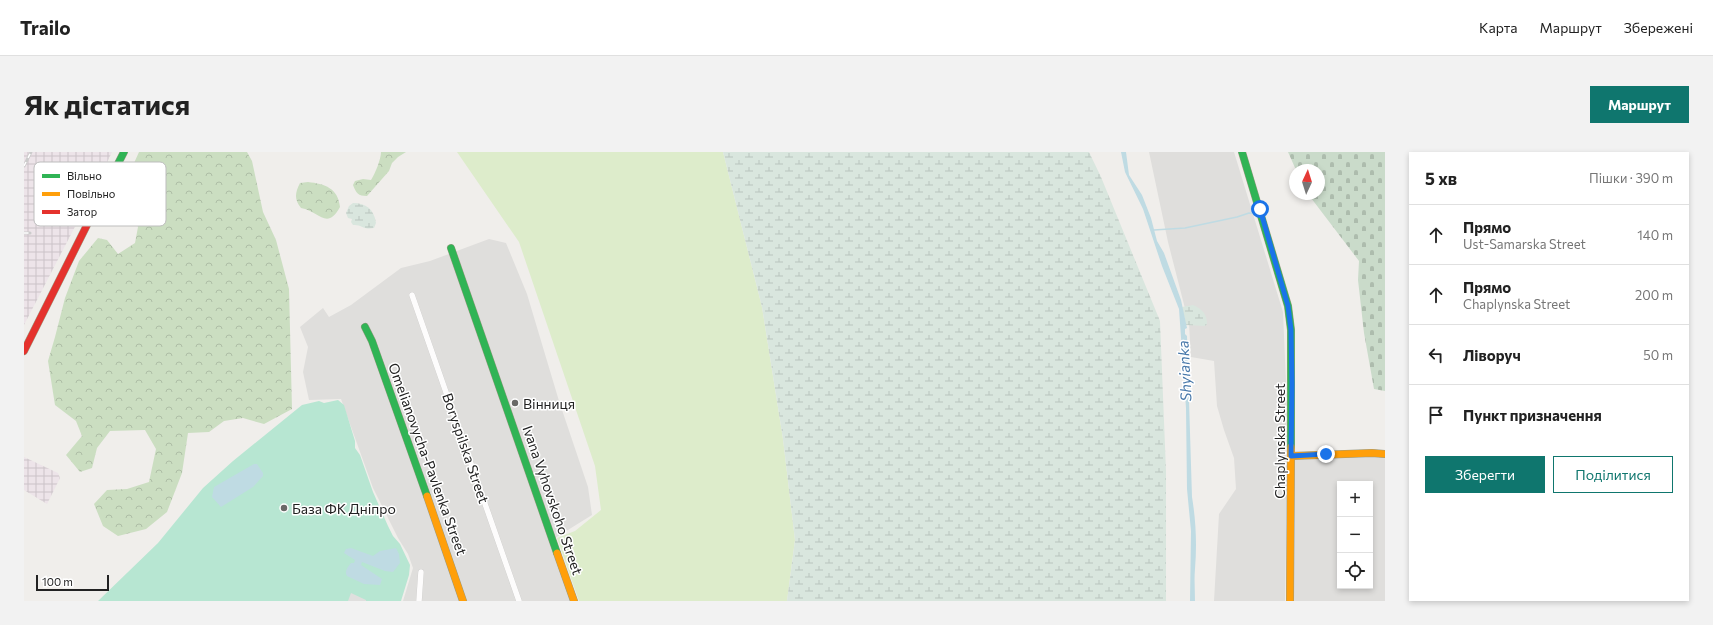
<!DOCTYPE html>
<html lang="uk">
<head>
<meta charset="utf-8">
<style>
	:root { --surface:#fff; --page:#f2f2f2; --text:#222; --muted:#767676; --line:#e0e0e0; --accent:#0f766e }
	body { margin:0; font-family:Commissioner,sans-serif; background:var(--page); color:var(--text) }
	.controls { position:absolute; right:12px; bottom:12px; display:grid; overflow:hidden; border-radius:0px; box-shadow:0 2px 6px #0003 }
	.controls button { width:36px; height:36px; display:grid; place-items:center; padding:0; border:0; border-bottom:1px solid var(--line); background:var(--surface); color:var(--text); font:20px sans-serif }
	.compass { position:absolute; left:1265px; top:12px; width:36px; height:36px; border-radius:50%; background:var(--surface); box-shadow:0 2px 6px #0003; rotate:4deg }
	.scale { position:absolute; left:12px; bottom:10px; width:73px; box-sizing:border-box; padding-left:4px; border:2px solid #222; border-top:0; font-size:11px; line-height:14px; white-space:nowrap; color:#222; -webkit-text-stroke:3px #fff; paint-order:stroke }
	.stop { position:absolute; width:12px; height:12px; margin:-9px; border:3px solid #1a73e8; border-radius:50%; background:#fff }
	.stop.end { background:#1a73e8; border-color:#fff; box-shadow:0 1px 4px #0008 }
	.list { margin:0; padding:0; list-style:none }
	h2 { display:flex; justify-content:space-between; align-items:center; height:52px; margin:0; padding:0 16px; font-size:17px }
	h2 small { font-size:13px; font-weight:400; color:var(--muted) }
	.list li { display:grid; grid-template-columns:26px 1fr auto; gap:12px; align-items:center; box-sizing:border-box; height:60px; padding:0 16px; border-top:1px solid var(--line) }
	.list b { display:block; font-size:15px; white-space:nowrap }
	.list p { margin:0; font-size:13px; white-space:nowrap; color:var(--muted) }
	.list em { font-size:13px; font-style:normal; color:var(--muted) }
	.actions { display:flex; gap:8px; padding:12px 16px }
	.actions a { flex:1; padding:9px 0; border:1px solid var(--accent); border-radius:0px; text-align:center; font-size:14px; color:var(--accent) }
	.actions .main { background:var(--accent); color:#fff }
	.icon { flex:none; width:22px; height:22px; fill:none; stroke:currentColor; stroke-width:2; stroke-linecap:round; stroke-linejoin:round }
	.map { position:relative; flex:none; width:1361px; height:449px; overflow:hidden; border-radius:0px }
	header { display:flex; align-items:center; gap:24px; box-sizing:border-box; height:56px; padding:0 20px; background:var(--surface); border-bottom:1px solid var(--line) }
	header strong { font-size:19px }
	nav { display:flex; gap:22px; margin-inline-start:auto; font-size:14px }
	.intro { display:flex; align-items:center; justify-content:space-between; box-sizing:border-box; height:96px; padding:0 24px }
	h1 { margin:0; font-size:28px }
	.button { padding:10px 18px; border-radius:0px; background:var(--accent); color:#fff; font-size:14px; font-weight:700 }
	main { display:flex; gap:24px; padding:0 24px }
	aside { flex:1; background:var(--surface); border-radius:0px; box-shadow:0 2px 6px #0003 }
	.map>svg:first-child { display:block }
	.residential { fill:#dfdedc; fill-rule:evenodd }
	.industrial { fill:url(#industrial-grid) }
	.grass { fill:#ddeccb }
	.forest { fill:url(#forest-crowns) }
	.wetland { fill:url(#wetland-marsh) }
	.cemetery { fill:url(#cemetery-stones) }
	.pitch { fill:#b7e6d2 }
	.parking { fill:#e0dfde }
	.water { fill:#bfdbe3 }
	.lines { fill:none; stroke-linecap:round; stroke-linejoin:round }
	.stream { stroke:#bfdbe3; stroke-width:1.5 }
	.street-casing { stroke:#c9c8c7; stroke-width:6 }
	.fast-casing { stroke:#999a82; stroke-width:8 }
	.slow-casing { stroke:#999a82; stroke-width:8 }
	.jam-casing { stroke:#999a82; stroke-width:8 }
	.street { stroke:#fdfcfc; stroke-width:5.5 }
	.fast { stroke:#30b455; stroke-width:7 }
	.slow { stroke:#ff9f0a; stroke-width:7 }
	.jam { stroke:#e5322d; stroke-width:7 }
	.rail-casing { stroke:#ccc; stroke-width:3 }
	.rail { stroke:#fff; stroke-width:1.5; stroke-dasharray:4.5; stroke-linecap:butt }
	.route { stroke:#1a73e8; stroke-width:5 }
	.poi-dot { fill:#6a6968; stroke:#fff; stroke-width:1.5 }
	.labels { text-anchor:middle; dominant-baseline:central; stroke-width:3; stroke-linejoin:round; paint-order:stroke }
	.poi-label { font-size:14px; fill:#222; stroke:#fff; text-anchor:start }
	.street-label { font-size:14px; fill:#222; stroke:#fff }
	.water-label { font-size:15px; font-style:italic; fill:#4a7aab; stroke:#fff }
	.key { fill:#fff; stroke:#bdbdbd; stroke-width:1 }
	.key-label { font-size:11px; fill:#222 }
</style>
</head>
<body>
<header>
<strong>Trailo</strong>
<nav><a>Карта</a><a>Маршрут</a><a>Збережені</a></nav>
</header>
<div class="intro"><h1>Як дістатися</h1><a class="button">Маршрут</a></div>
<main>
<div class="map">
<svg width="1361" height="449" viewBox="0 0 1361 449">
	<defs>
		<pattern id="industrial-grid" width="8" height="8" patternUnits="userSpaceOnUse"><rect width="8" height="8" fill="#ede4e9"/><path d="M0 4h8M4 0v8" fill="none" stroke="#cbc3c8"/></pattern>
		<pattern id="forest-crowns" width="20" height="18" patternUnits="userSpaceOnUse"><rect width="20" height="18" fill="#cbdec1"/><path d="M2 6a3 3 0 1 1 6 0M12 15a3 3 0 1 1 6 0" fill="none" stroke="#aebea6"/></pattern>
		<pattern id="wetland-marsh" width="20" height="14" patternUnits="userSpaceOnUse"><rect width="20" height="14" fill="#d9e6de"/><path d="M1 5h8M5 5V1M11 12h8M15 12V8" fill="none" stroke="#bac5be"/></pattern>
		<pattern id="cemetery-stones" width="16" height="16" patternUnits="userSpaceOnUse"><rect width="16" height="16" fill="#cadbca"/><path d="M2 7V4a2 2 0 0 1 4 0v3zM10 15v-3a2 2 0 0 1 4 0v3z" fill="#adbcad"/></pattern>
	</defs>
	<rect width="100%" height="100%" fill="#f0eeeb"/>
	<g class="residential">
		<path d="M 1125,0 L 1210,0 L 1259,160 L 1264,279 L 1261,449 L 1190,449 L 1195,362 L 1212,337 L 1210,306 L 1200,278 L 1193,254 L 1190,209 L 1167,205 L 1165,172 L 1144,90 Z"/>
		<path d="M 465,87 L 482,91 L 503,142 L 535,249 L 564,335 L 568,363 L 531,386 L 553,449 L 379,449 L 389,416 L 384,402 L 374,386 L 349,336 L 317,247 L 285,248 L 279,220 L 284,195 L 276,175 L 299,156 L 305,165 L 327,153 L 377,116 L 406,109 Z"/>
		<path d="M 1361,302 L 1361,449 L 1268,449 L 1270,305 ZM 1316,332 L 1346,332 L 1346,434 L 1316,434 Z"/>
	</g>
	<g class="industrial">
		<path d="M 0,0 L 88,0 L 69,40 L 0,173 Z"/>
		<path d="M 0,305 L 34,321 L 36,326 L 23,352 L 0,338 Z"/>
	</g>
	<path class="grass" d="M 433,0 L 699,0 L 738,155 L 759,287 L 771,388 L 763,449 L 555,449 L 533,386 L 551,379 L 577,358 L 571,314 L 495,90 Z"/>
	<g class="forest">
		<path d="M 115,0 L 223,0 L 228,9 L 239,60 L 252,88 L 265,137 L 268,257 L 240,272 L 219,266 L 200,269 L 185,280 L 164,281 L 158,321 L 143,360 L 122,377 L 94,384 L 79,374 L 70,352 L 83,338 L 103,337 L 125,330 L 132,297 L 121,278 L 86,279 L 73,296 L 68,316 L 56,320 L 42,303 L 58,284 L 52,269 L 31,253 L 24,209 L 31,185 L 41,146 L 55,109 L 74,86 L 83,88 L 94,102 L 111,91 L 114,75 L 104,47 L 106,20 Z"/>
		<path d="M 357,0 L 382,0 L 374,5 L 368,11 L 365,19 L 343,44 C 334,44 332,41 329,33 L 331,29 L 339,27 L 347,28 C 351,22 357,7 357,0 Z"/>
		<path d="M 284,30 C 301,32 314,36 316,55 C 303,79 295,59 277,56 C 270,47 271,41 276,31 Z"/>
	</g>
	<g class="wetland">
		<path d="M 699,0 L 1065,0 L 1077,25 L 1136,169 L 1142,319 L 1142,449 L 763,449 L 771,388 L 759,287 L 738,155 Z"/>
		<path d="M 329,51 C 342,51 350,57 352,71 L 350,76 C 339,78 337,72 329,73 L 327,70 L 328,67 L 324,66 L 322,61 L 325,54 Z"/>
		<path d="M 1169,153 C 1178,157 1183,162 1183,172 L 1181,174 L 1162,173 L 1158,155 Z"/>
	</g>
	<path class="cemetery" d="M 1264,0 L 1361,0 L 1361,239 L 1350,237 L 1340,181 L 1334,128 L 1335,109 L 1284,42 L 1295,42 L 1295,18 L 1272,18 Z"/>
	<path class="pitch" d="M 314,248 L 320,253 L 331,289 L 331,296 L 336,303 L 349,340 L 364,374 L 369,384 L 376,392 L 386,413 L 385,423 L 377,449 L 74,449 L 134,391 L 179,336 L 209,309 L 278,253 L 295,249 L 300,251 Z"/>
	<path class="parking" d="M 327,441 L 342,448 L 342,449 L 324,449 Z"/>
	<g class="water">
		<path d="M 1097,0 L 1102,0 L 1105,23 L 1118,43 L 1127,66 L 1133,89 L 1140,101 L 1157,148 L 1163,176 L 1161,177 L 1161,182 L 1163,184 L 1168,345 C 1172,369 1173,393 1171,417 C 1170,428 1171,438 1171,449 L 1166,449 L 1167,379 L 1163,337 L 1162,256 L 1155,157 L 1138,114 L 1119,57 L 1101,20 Z"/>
		<path d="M 230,312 L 233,312 L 239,321 L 239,324 L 229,335 L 197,355 L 188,345 L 190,335 Z"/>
		<path d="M 327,396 L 349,404 L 356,399 L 372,396 L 375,402 L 376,411 L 369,420 L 361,419 L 338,410 L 337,413 L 358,427 L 356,433 L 340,432 L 323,424 C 320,419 324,415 327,411 L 330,411 L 331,408 L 320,401 L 322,397 Z"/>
	</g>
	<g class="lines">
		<path class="stream" d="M 1130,78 L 1161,76 L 1213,65 L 1225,61 L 1233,62"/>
		<g class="street-casing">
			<g id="street">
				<path d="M 388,143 L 495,449"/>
				<path d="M 395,449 L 397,420"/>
			</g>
		</g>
		<g class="fast-casing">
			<g id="fast">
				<path d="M 1218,0 L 1264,154 L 1267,178 L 1267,295"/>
				<path d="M 73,53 L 100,0"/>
				<path d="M 427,96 L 533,401"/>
				<path d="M 341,175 L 348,189 L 403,344"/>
			</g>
		</g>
		<g class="slow-casing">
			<g id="slow">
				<path d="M 1267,304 L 1348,301 L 1361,302"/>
				<path d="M 403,344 L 439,449"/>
				<path d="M 533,401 L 550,449"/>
				<path d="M 1266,449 L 1267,295"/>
			</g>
		</g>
		<g class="jam-casing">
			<path id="jam" d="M 0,199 L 73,53"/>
		</g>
		<use href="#street" class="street"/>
		<use href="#fast" class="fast"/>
		<use href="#slow" class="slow"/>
		<use href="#jam" class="jam"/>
		<g class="rail-casing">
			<g id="rail">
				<path d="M 0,14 L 7,0"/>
				<path d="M 0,81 L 6,81"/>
			</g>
		</g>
		<use href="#rail" class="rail"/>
	</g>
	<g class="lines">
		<path class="route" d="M 1236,57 L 1264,154 L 1267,178 L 1268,232 L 1267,304 L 1302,302"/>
	</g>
	<g class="poi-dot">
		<circle cx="491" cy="251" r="4"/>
		<circle cx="260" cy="356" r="4"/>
	</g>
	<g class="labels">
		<g class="poi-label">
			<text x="499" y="251">Вінниця</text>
			<text x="268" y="356">База ФК Дніпро</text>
		</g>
		<g class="street-label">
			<text transform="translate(1255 289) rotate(-90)">Chaplynska Street</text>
			<text transform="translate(442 296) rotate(71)">Boryspilska Street</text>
			<text transform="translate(404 307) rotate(70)">Omelianovycha-Pavlenka Street</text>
			<text transform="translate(529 348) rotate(71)">Ivana Vyhovskoho Street</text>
		</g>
		<g class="water-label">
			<text transform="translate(1160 219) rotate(-93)">Shyianka</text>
		</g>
	</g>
	<rect x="10" y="10" width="132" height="64" rx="6" class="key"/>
	<rect x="18" y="22" width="18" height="4" fill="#30b455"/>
	<rect x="18" y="40" width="18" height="4" fill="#ff9f0a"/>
	<rect x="18" y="58" width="18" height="4" fill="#e5322d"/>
	<g class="key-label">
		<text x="43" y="28">Вільно</text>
		<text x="43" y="46">Повільно</text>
		<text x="43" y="64">Затор</text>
	</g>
</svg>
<div class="controls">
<button>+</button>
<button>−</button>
<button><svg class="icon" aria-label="locate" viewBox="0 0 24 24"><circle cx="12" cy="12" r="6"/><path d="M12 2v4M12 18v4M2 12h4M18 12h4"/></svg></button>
</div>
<svg class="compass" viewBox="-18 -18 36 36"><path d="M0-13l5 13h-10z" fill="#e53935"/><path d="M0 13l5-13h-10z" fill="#767676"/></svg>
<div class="scale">100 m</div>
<div class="stop" style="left:1236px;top:57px"></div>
<div class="stop end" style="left:1302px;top:302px"></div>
</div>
<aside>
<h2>5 хв<small>Пішки · 390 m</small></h2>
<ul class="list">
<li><svg class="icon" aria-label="ahead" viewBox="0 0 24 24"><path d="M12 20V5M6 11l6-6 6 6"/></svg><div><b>Прямо</b><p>Ust-Samarska Street</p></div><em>140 m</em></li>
<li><svg class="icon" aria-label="ahead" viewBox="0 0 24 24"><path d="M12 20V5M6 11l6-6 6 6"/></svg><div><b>Прямо</b><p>Chaplynska Street</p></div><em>200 m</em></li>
<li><svg class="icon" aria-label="left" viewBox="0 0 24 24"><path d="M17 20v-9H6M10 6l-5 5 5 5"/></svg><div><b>Ліворуч</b></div><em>50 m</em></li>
<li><svg class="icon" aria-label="arrive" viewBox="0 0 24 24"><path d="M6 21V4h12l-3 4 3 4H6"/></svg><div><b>Пункт призначення</b></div></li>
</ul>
<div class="actions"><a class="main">Зберегти</a><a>Поділитися</a></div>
</aside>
</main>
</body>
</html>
